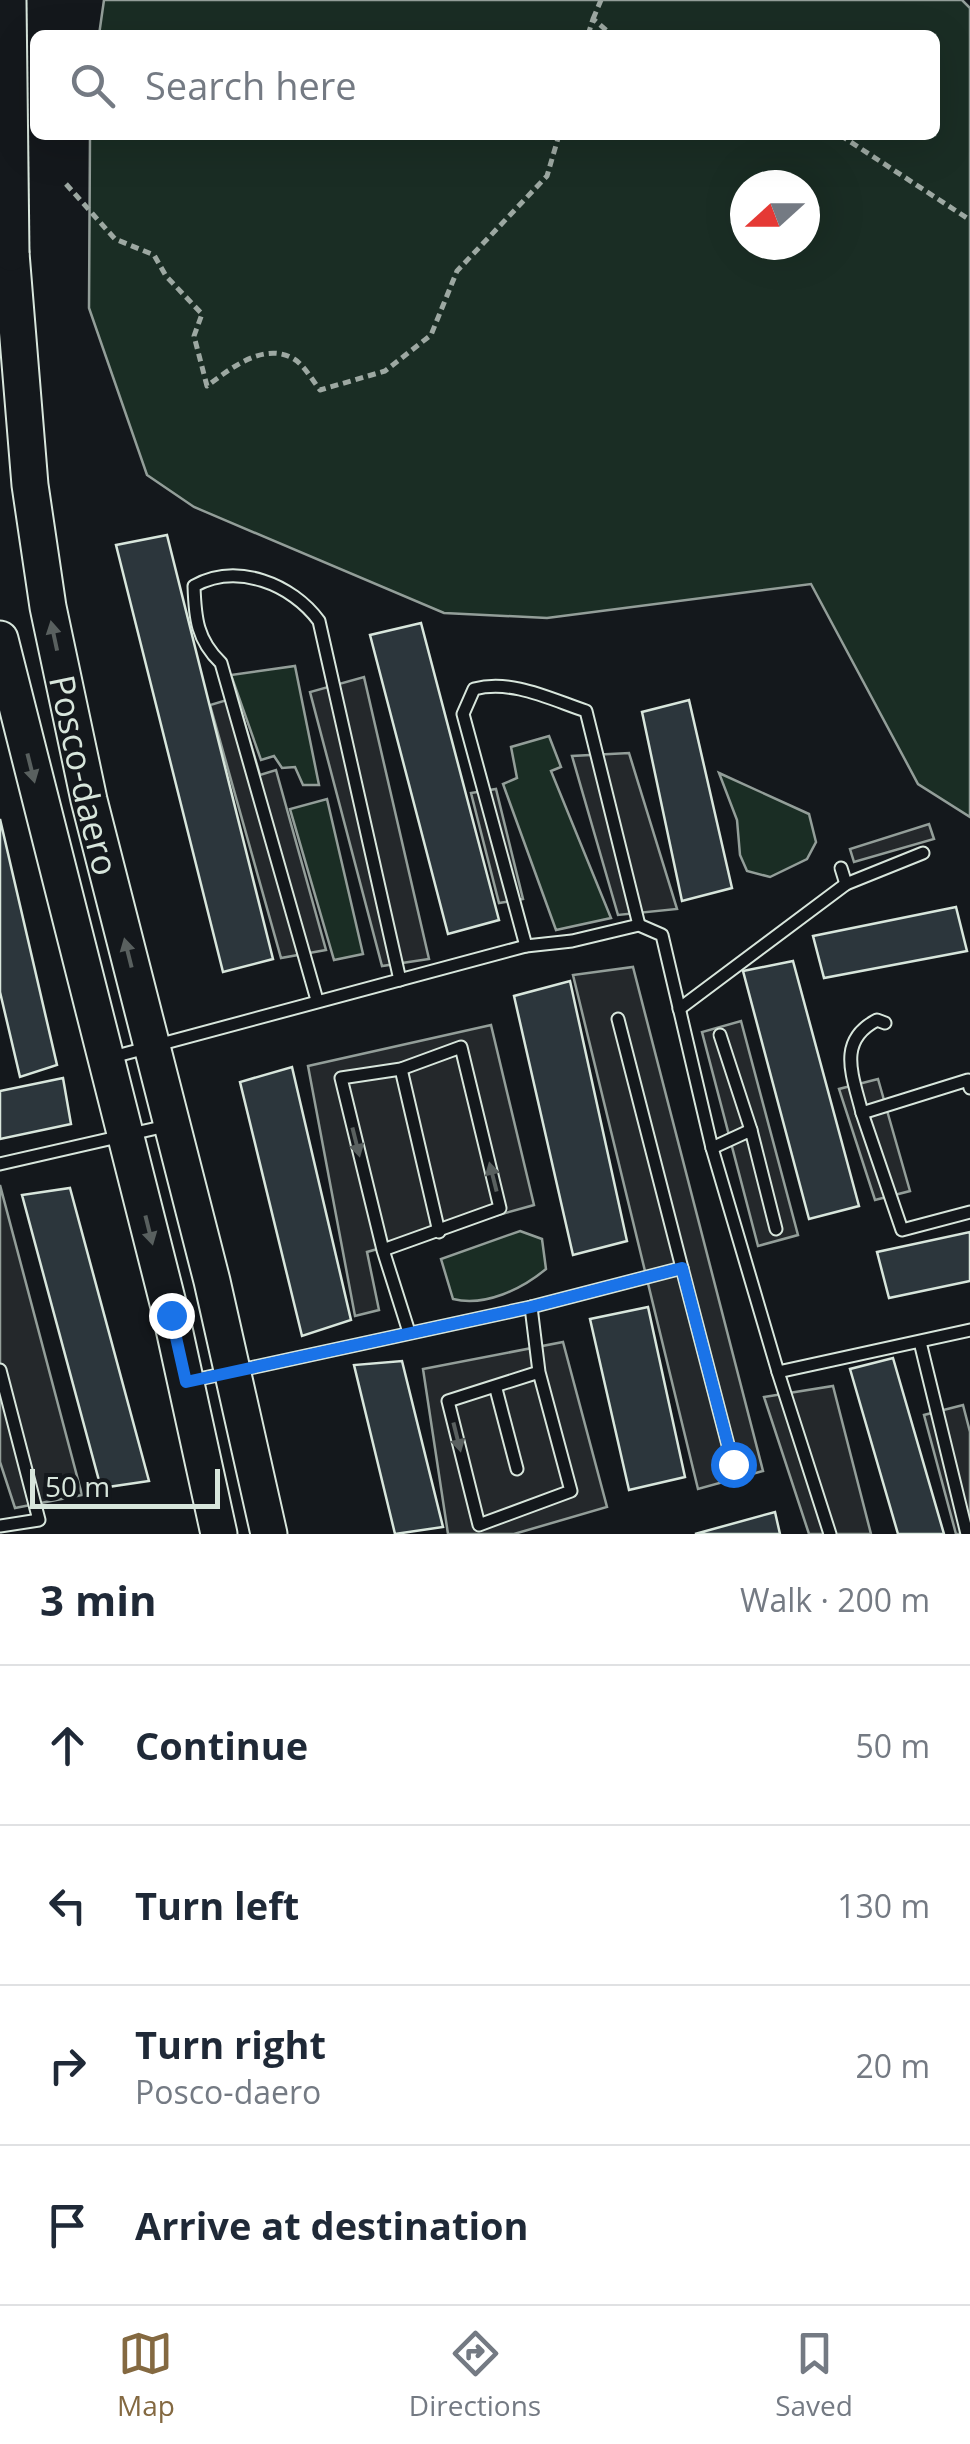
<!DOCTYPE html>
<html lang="en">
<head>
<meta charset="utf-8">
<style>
	:root { --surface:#fff; --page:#f2f2f3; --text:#1f2937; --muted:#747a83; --line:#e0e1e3; --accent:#846941 }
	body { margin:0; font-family:"Open Sans",sans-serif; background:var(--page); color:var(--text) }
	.compass { position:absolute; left:730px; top:170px; width:90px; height:90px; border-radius:50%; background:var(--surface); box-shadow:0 10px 40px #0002; rotate:249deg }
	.scale { position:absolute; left:30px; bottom:25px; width:190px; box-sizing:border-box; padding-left:10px; border:5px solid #d8e6dc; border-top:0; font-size:28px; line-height:35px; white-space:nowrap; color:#d8e6dc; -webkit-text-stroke:8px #14181c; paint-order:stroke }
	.stop { position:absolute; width:30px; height:30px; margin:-22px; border:8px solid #1a73e8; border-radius:50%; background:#fff }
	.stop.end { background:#1a73e8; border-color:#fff; box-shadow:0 2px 10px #0008 }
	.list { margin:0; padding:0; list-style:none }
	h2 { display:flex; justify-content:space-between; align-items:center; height:130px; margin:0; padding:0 40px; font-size:42px }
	h2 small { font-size:32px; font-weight:400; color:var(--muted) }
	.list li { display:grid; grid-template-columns:65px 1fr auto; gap:30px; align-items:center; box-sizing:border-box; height:160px; padding:0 40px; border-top:2px solid var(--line) }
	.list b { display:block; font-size:38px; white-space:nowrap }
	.list p { margin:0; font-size:32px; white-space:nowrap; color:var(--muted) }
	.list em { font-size:32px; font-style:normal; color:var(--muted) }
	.icon { flex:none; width:55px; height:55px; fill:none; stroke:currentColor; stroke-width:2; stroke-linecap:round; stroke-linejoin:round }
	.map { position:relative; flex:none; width:970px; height:1534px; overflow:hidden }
	.search { position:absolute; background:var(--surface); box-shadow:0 10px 40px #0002; left:30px; right:30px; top:30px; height:110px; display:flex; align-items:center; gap:25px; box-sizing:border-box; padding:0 35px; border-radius:15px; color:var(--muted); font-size:38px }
	.sheet { height:770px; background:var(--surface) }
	nav { display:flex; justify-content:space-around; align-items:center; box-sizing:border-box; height:140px; border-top:2px solid var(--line); background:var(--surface); font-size:28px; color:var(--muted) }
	nav a { display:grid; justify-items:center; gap:5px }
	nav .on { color:var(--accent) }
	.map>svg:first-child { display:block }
	.green { fill:#1a2d24; stroke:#939e99; stroke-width:2.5; fill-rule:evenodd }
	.parking { fill:#24282b; stroke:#939e99; stroke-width:2.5 }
	.building { fill:#2c363c; stroke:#d8e6dc; stroke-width:2.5 }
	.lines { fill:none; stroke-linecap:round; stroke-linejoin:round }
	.lane-casing { stroke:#d8e6dc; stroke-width:15 }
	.primary-casing { stroke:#d8e6dc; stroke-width:39 }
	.path { stroke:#9da8a2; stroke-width:5; stroke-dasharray:8 5; stroke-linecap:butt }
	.lane { stroke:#14181c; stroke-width:11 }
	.primary { stroke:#14181c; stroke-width:35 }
	.primary-bridge-casing { stroke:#d8e6dc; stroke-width:39; stroke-linecap:butt }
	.primary-bridge { stroke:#14181c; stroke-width:35 }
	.oneway { fill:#59605f }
	.route { stroke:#1a73e8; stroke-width:12 }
	.labels { text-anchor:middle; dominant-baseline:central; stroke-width:8; stroke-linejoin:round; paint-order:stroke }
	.street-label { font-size:35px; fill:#d8e6dc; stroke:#14181c }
</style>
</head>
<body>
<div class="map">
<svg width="970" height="1534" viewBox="0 0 970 1534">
	<rect width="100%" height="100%" fill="#14181c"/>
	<g class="green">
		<path d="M 104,0 L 962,0 L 970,8 L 970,817 L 918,784 L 811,584 L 547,618 L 444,613 L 194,507 L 147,475 L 89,308 L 90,135 L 935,135 L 935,35 L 99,35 ZM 805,185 L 805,245 L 745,245 L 745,185 Z"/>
		<path d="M 295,666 L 319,785 L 303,785 L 295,767 L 282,768 L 274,756 L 261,760 L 231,675 Z"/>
		<path d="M 549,736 L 561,767 L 551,771 L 611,918 L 556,930 L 503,784 L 517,778 L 511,747 Z"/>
		<path d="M 719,773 L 809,814 L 816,842 L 807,859 L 770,877 L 747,871 L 740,855 L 737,820 Z"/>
		<path d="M 327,799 L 363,954 L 334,960 L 290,809 Z"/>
		<path d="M 520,1231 L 542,1239 L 546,1269 C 522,1289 485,1307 453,1299 L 441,1259 Z"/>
	</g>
	<g class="parking">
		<path d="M 364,677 L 429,959 L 382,966 L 310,692 Z"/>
		<path d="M 237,697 L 260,775 L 276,770 L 326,950 L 281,958 L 210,705 Z"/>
		<path d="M 629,753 L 677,909 L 618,915 L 572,756 Z"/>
		<path d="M 496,789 L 523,899 L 499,903 L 471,793 Z"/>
		<path d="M 929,824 L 934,839 L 854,862 L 850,849 Z"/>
		<path d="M 633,967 L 763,1471 L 698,1489 L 573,975 Z"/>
		<path d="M 741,1021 L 798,1235 L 758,1246 L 702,1032 Z"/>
		<path d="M 491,1025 L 534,1205 L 367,1252 L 379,1310 L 355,1316 L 308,1066 Z"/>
		<path d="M 878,1079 L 910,1191 L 875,1200 L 839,1089 Z"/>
		<path d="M 0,1185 L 82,1495 L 15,1508 L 0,1462 Z"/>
		<path d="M 563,1342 L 607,1507 L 514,1534 L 448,1534 L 423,1369 Z"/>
		<path d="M 833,1386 L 871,1534 L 809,1534 L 764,1397 Z"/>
		<path d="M 963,1405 L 970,1432 L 970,1534 L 956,1534 L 924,1415 Z"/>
	</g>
	<g class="building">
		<path d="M 167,535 L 273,959 L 223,972 L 116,545 Z"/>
		<path d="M 421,623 L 499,920 L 448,934 L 370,635 Z"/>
		<path d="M 689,700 L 732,888 L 682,901 L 642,712 Z"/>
		<path d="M 0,819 L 57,1065 L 20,1077 L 0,992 Z"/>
		<path d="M 956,907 L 967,951 L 824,978 L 813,936 Z"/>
		<path d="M 793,961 L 859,1206 L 809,1219 L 743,971 Z"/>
		<path d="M 570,981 L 627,1241 L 573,1255 L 514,996 Z"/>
		<path d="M 292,1067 L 351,1320 L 302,1336 L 240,1082 Z"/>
		<path d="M 63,1078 L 71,1124 L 0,1139 L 0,1091 Z"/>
		<path d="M 70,1188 L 149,1481 L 101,1488 L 22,1195 Z"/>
		<path d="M 970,1232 L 970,1281 L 889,1298 L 877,1252 Z"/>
		<path d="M 648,1307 L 685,1477 L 629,1490 L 590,1319 Z"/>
		<path d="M 893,1358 L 944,1534 L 898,1534 L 850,1369 Z"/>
		<path d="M 402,1361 L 443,1527 L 395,1534 L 354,1365 Z"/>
		<path d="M 775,1512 L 780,1534 L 695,1534 Z"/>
	</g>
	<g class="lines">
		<g class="lane-casing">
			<g id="lane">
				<path d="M 841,868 L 846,884"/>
				<path d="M 526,946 L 463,714 L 474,689 C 512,679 550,699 586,711 L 639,925"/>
				<path d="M 317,1000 L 221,663 C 197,640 195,618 194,586 C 237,562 292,584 319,621 L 400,980"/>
				<path d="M 679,1009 L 846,884 L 923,853"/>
				<path d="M 720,1035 L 751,1130"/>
				<path d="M 109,1058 L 526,946 L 572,941 L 639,925 L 662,935 L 712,1148 L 778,1372 L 970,1330"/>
				<path d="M 401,1069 L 439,1232"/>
				<path d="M 970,1088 L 968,1080 L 862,1113 L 902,1230 L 970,1212"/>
				<path d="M 862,1113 C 853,1076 836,1041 877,1020 L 885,1023"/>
				<path d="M 712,1148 L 751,1130 L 776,1229"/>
				<path d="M 0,1164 L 166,1126"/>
				<path d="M 383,1250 L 500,1208 L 461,1047 L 401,1069 L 341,1078 L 383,1250 L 409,1332"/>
				<path d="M 682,1268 L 733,1464"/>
				<path d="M 531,1307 L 539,1372 L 571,1491 L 479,1525 L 448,1401 L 539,1372"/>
				<path d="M 920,1342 L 967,1534"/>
				<path d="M 0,1370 L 39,1520 L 0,1526"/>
				<path d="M 778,1372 L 830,1534"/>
				<path d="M 190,1381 L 531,1307 L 682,1268 L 618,1019"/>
				<path d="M 496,1389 L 517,1469"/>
			</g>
		</g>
		<g class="primary-casing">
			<g id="primary">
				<path id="s1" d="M 11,253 L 30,485 L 48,607 L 89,800 L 212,1281 L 269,1534"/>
				<path d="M 0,639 L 171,1315 L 219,1534"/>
			</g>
		</g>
		<g class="path">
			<path d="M 593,19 L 601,0"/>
			<path d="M 588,35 L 593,19 L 612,35"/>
			<path d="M 840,135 L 970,220"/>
			<path d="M 66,184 L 115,239 L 154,255 L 166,276 L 202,314 L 194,336 L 207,386 C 230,369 264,341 294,359 C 304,365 313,381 320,390 L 385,371 L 431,335 L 457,271 L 547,176 L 559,135"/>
		</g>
		<use href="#lane" class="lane"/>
		<use href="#primary" class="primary"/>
		<g class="primary-bridge-casing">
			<path id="primary-bridge" d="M 8,0 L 11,253"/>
		</g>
		<use href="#primary-bridge" class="primary-bridge"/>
	</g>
	<defs><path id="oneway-solid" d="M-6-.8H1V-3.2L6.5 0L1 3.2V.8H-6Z" transform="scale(2.5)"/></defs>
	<g class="oneway">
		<use href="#oneway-solid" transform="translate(54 636) rotate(-102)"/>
		<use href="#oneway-solid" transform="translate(31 768) rotate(76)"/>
		<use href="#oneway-solid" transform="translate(128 953) rotate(-104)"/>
		<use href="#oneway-solid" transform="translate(356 1142) rotate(76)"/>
		<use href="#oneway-solid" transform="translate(493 1177) rotate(-104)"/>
		<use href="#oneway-solid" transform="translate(149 1230) rotate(76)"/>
		<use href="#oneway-solid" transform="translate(457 1437) rotate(76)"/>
	</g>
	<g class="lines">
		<path class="route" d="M 171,1315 L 186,1382 L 531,1307 L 682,1268 L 733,1464"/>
	</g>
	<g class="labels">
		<g class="street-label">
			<text stroke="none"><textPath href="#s1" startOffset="528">Posco-daero</textPath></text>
		</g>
	</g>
</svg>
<svg class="compass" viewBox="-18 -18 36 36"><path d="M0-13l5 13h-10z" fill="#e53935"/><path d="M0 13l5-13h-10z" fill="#747a83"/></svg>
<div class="scale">50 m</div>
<div class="stop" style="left:733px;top:1464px"></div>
<div class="stop end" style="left:171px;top:1315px"></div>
<div class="search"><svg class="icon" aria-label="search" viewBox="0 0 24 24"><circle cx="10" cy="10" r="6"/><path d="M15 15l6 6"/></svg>Search here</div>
</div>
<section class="sheet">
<h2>3 min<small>Walk · 200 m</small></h2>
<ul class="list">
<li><svg class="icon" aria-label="ahead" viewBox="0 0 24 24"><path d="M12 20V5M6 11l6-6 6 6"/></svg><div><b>Continue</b></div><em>50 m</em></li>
<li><svg class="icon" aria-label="left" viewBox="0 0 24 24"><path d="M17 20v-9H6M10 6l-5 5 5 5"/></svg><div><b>Turn left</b></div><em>130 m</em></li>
<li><svg class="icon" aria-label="right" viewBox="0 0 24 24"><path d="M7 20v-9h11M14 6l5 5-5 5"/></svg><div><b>Turn right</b><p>Posco-daero</p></div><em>20 m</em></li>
<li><svg class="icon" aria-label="arrive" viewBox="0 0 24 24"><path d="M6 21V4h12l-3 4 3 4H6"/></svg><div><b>Arrive at destination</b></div></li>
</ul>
</section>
<nav>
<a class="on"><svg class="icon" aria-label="map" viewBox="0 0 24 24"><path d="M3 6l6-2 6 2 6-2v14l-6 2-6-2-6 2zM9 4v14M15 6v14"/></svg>Map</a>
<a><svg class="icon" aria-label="directions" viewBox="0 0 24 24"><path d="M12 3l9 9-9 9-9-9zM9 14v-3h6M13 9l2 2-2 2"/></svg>Directions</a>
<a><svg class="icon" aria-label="saved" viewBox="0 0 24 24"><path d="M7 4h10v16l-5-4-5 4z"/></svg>Saved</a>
</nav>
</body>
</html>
